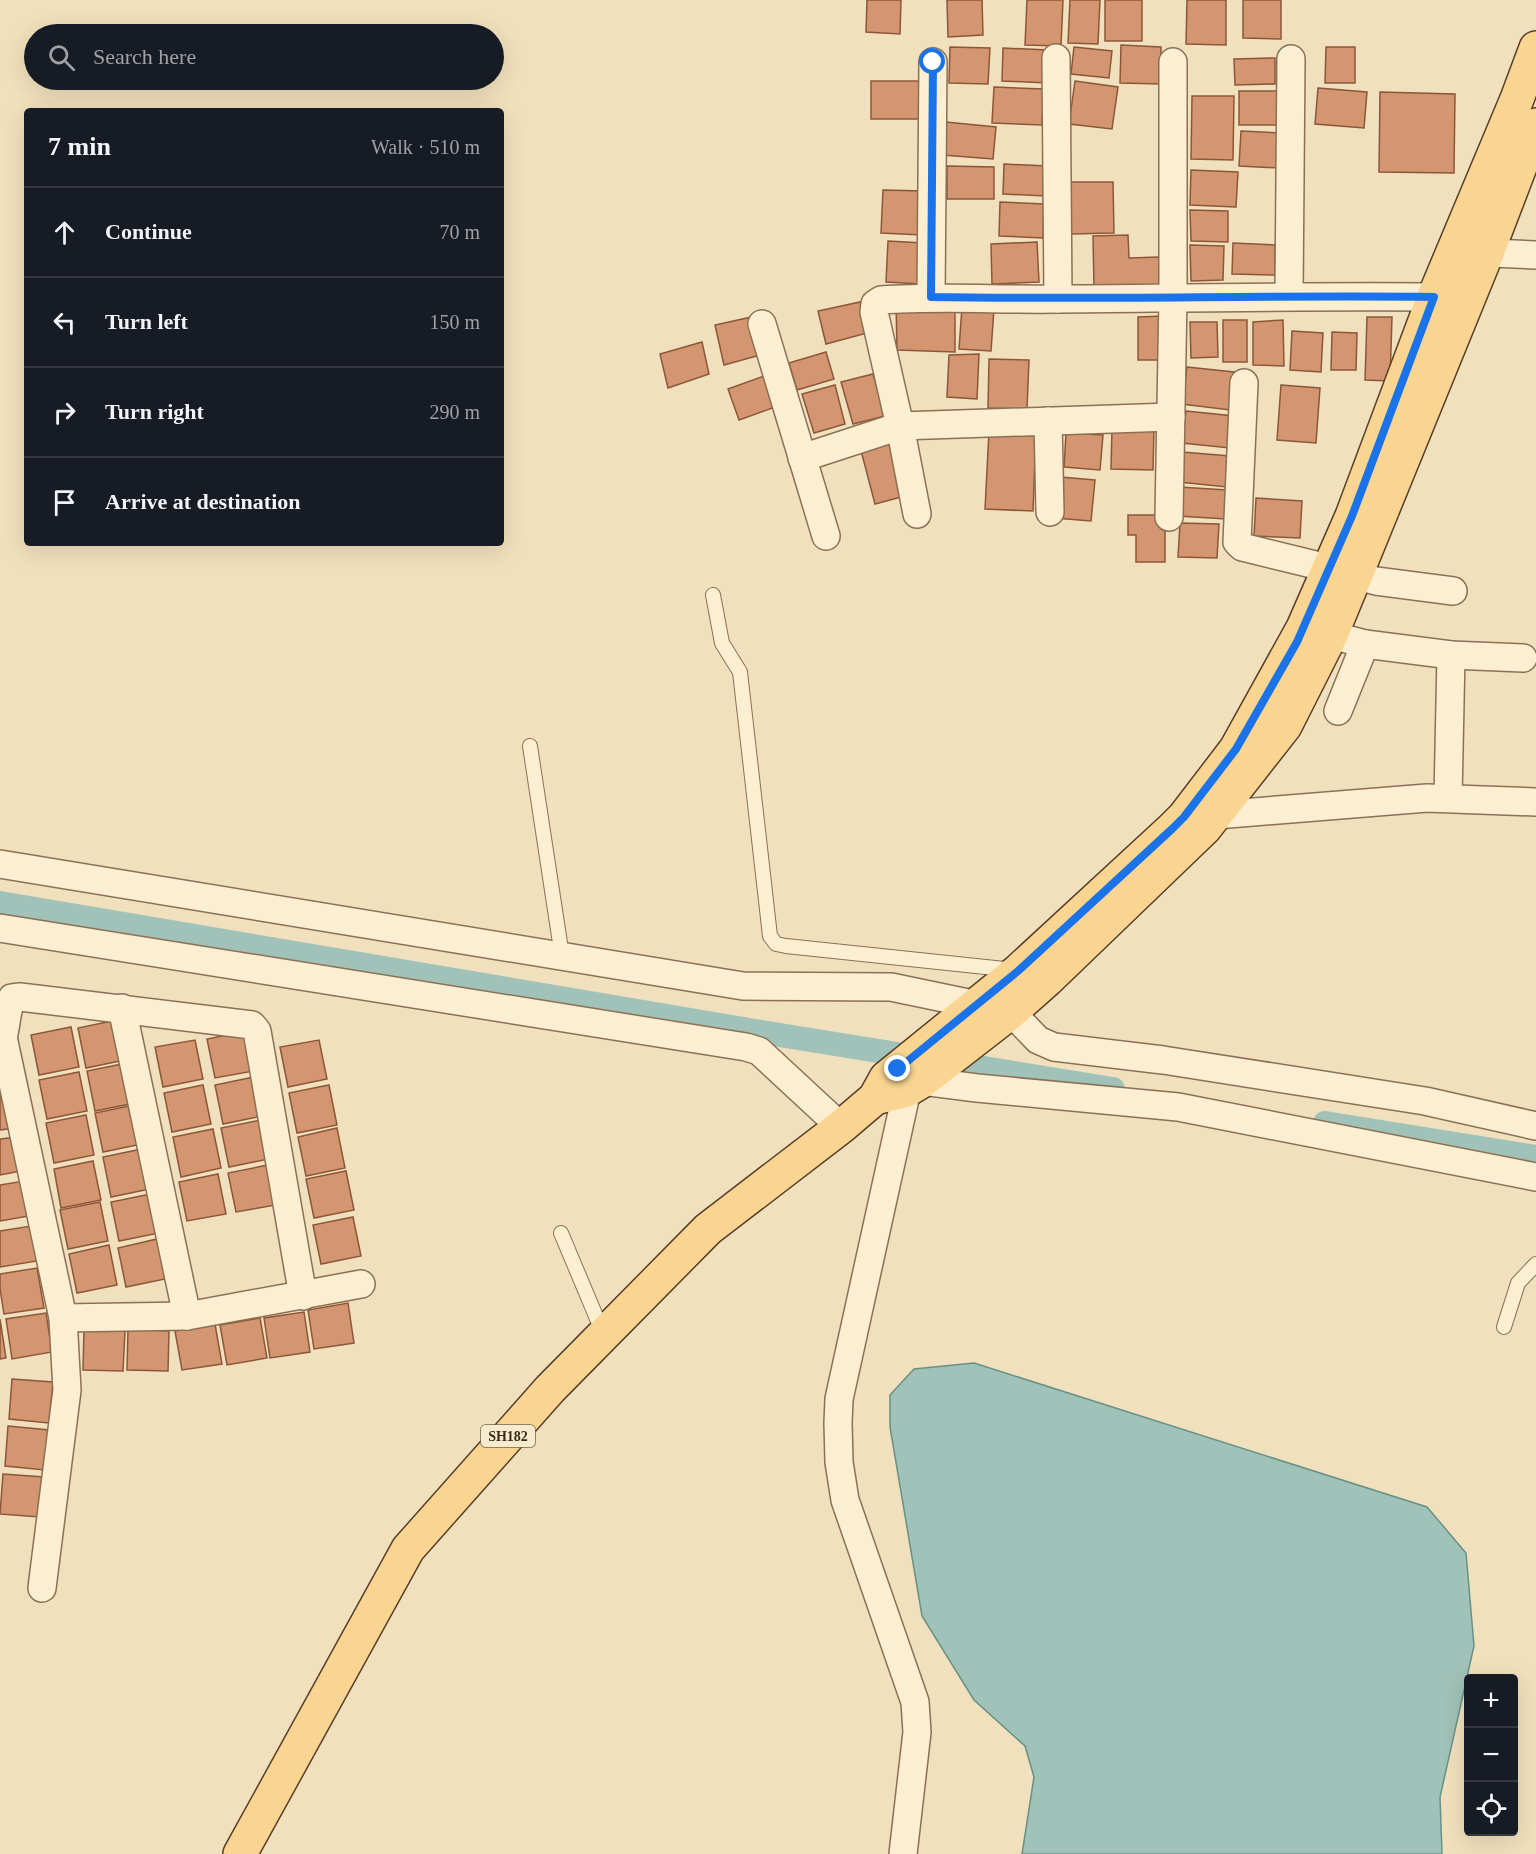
<!DOCTYPE html>
<html lang="en">
<head>
<meta charset="utf-8">
<style>
	:root { --surface:#171b24; --page:#20242c; --text:#f1f3f6; --muted:#9ea1a6; --line:#363941 }
	body { margin:0; font-family:"Times New Roman",serif; background:var(--page); color:var(--text) }
	.controls { position:absolute; right:18px; bottom:18px; display:grid; overflow:hidden; border-radius:6px; box-shadow:0 6px 24px #0002 }
	.controls button { width:54px; height:54px; display:grid; place-items:center; padding:0; border:0; border-bottom:2px solid var(--line); background:var(--surface); color:var(--text); font:30px sans-serif }
	.stop { position:absolute; width:18px; height:18px; margin:-14px; border:4px solid #1a73e8; border-radius:50%; background:#fff }
	.stop.end { background:#1a73e8; border-color:#fff; box-shadow:0 2px 6px #0008 }
	.list { margin:0; padding:0; list-style:none }
	h2 { display:flex; justify-content:space-between; align-items:center; height:78px; margin:0; padding:0 24px; font-size:26px }
	h2 small { font-size:20px; font-weight:400; color:var(--muted) }
	.list li { display:grid; grid-template-columns:39px 1fr auto; gap:18px; align-items:center; box-sizing:border-box; height:90px; padding:0 24px; border-top:2px solid var(--line) }
	.list b { display:block; font-size:22px; white-space:nowrap }
	.list em { font-size:20px; font-style:normal; color:var(--muted) }
	.icon { flex:none; width:33px; height:33px; fill:none; stroke:currentColor; stroke-width:2; stroke-linecap:round; stroke-linejoin:round }
	.map { position:relative; flex:none; width:1536px; height:1854px; overflow:hidden }
	.search { position:absolute; background:var(--surface); box-shadow:0 6px 24px #0002; left:24px; top:24px; width:480px; height:66px; display:flex; align-items:center; gap:15px; box-sizing:border-box; padding:0 21px; border-radius:33px; color:var(--muted); font-size:22px }
	.panel { position:absolute; background:var(--surface); box-shadow:0 6px 24px #0002; left:24px; top:108px; width:480px; height:438px; border-radius:6px }
	.map>svg:first-child { display:block }
	.water { fill:#a1c2b8; stroke:#689185; stroke-width:1.5 }
	.lines { fill:none; stroke-linecap:round; stroke-linejoin:round }
	.canal { stroke:#a1c2b8; stroke-width:24 }
	.building { fill:#d39670; stroke:#8c5739; stroke-width:1.5 }
	.lane-casing { stroke:#8b7055; stroke-width:16 }
	.street-casing { stroke:#8b7055; stroke-width:30 }
	.primary-casing { stroke:#583e2a; stroke-width:36 }
	.lane { stroke:#fceed1; stroke-width:14 }
	.street { stroke:#fceed1; stroke-width:27 }
	.primary { stroke:#f9d591; stroke-width:33 }
	.route { stroke:#1a73e8; stroke-width:8 }
	.labels { text-anchor:middle; dominant-baseline:central; stroke-width:6; stroke-linejoin:round; paint-order:stroke }
	.shield { fill:#f8ebcd; stroke:#726350; stroke-width:1.5 }
	.shield-label { font-size:14px; font-weight:bold; fill:#39291b }
</style>
</head>
<body>
<div class="map">
<svg width="1536" height="1854" viewBox="0 0 1536 1854">
	<rect width="100%" height="100%" fill="#f1e0bd"/>
	<path class="water" d="M 974,1363 L 1427,1507 L 1466,1553 L 1474,1646 L 1440,1797 L 1442,1854 L 1022,1854 L 1034,1777 L 1025,1746 L 974,1700 L 922,1616 L 890,1427 L 890,1395 L 914,1369 Z"/>
	<g class="lines">
		<g class="canal">
			<path d="M 0,903 L 755,1031 L 1113,1089"/>
			<path d="M 1325,1123 L 1536,1157"/>
		</g>
	</g>
	<g class="building">
		<path d="M 867,0 L 901,0 L 900,34 L 866,32 Z"/>
		<path d="M 947,0 L 982,0 L 983,35 L 948,37 Z"/>
		<path d="M 1027,0 L 1063,0 L 1061,46 L 1025,45 Z"/>
		<path d="M 1070,0 L 1100,0 L 1098,44 L 1068,43 Z"/>
		<rect x="1105" y="0" width="37" height="41"/>
		<path d="M 1187,0 L 1226,0 L 1226,45 L 1186,44 Z"/>
		<path d="M 1243,0 L 1281,0 L 1281,39 L 1243,38 Z"/>
		<path d="M 1121,45 L 1161,47 L 1160,84 L 1120,83 Z"/>
		<path d="M 950,47 L 990,48 L 988,84 L 949,83 Z"/>
		<path d="M 1074,47 L 1112,51 L 1109,78 L 1071,74 Z"/>
		<path d="M 1326,47 L 1355,47 L 1355,83 L 1325,83 Z"/>
		<path d="M 1003,48 L 1048,50 L 1047,83 L 1002,81 Z"/>
		<path d="M 1275,58 L 1275,84 L 1235,85 L 1234,59 Z"/>
		<rect x="871" y="81" width="51" height="38"/>
		<path d="M 1075,81 L 1118,87 L 1112,129 L 1069,124 Z"/>
		<path d="M 994,87 L 1044,89 L 1042,125 L 992,123 Z"/>
		<path d="M 1318,88 L 1367,92 L 1364,128 L 1315,124 Z"/>
		<rect x="1239" y="91" width="41" height="34"/>
		<path d="M 1380,92 L 1455,94 L 1454,173 L 1379,172 Z"/>
		<path d="M 1192,96 L 1234,96 L 1233,160 L 1191,159 Z"/>
		<path d="M 946,122 L 996,127 L 993,159 L 943,155 Z"/>
		<path d="M 1241,131 L 1281,133 L 1279,168 L 1239,166 Z"/>
		<path d="M 1004,164 L 1047,166 L 1045,196 L 1003,194 Z"/>
		<path d="M 947,166 L 994,167 L 994,199 L 947,199 Z"/>
		<path d="M 1191,170 L 1238,172 L 1236,207 L 1190,205 Z"/>
		<path d="M 1069,182 L 1113,182 L 1114,233 L 1071,234 Z"/>
		<path d="M 883,190 L 924,191 L 922,235 L 881,233 Z"/>
		<path d="M 1000,202 L 1044,204 L 1043,238 L 999,236 Z"/>
		<path d="M 1190,210 L 1228,211 L 1228,242 L 1191,241 Z"/>
		<path d="M 1128,235 L 1129,258 L 1159,257 L 1160,287 L 1094,289 L 1093,236 Z"/>
		<path d="M 888,241 L 923,243 L 921,284 L 886,282 Z"/>
		<path d="M 1037,242 L 1039,282 L 992,284 L 991,244 Z"/>
		<path d="M 1233,243 L 1275,245 L 1275,275 L 1232,274 Z"/>
		<path d="M 1190,245 L 1224,246 L 1223,280 L 1191,281 Z"/>
		<path d="M 860,302 L 867,333 L 826,344 L 818,311 Z"/>
		<path d="M 896,303 L 955,303 L 955,352 L 897,350 Z"/>
		<path d="M 962,307 L 994,309 L 991,351 L 959,349 Z"/>
		<path d="M 756,316 L 764,354 L 724,365 L 715,325 Z"/>
		<path d="M 1164,316 L 1165,360 L 1138,360 L 1138,317 Z"/>
		<path d="M 1367,317 L 1392,317 L 1390,381 L 1365,380 Z"/>
		<rect x="1223" y="320" width="24" height="42"/>
		<path d="M 1283,320 L 1284,366 L 1253,365 L 1253,322 Z"/>
		<path d="M 1190,322 L 1217,322 L 1218,357 L 1191,358 Z"/>
		<path d="M 1292,331 L 1323,333 L 1321,372 L 1290,370 Z"/>
		<path d="M 1332,332 L 1357,333 L 1356,370 L 1331,370 Z"/>
		<path d="M 702,342 L 709,374 L 668,388 L 660,354 Z"/>
		<path d="M 826,352 L 834,379 L 797,390 L 789,363 Z"/>
		<path d="M 979,354 L 977,399 L 947,397 L 949,355 Z"/>
		<path d="M 989,359 L 1029,360 L 1027,409 L 988,408 Z"/>
		<path d="M 1187,367 L 1234,372 L 1230,410 L 1182,404 Z"/>
		<path d="M 873,374 L 885,416 L 853,424 L 841,382 Z"/>
		<path d="M 764,376 L 775,407 L 739,420 L 728,389 Z"/>
		<path d="M 835,385 L 845,424 L 814,433 L 802,394 Z"/>
		<path d="M 1281,385 L 1320,388 L 1316,443 L 1277,440 Z"/>
		<path d="M 1186,411 L 1234,416 L 1230,448 L 1182,443 Z"/>
		<path d="M 1112,428 L 1154,429 L 1153,470 L 1111,469 Z"/>
		<path d="M 989,431 L 1036,433 L 1033,511 L 985,509 Z"/>
		<path d="M 1066,433 L 1103,435 L 1100,470 L 1064,467 Z"/>
		<path d="M 889,436 L 905,496 L 875,504 L 859,443 Z"/>
		<path d="M 1182,452 L 1230,456 L 1227,487 L 1179,482 Z"/>
		<path d="M 1060,477 L 1095,480 L 1091,521 L 1055,518 Z"/>
		<path d="M 1179,487 L 1227,490 L 1226,519 L 1178,516 Z"/>
		<path d="M 1256,498 L 1302,501 L 1300,538 L 1254,536 Z"/>
		<path d="M 1128,515 L 1165,515 L 1165,562 L 1136,562 L 1136,535 L 1128,535 Z"/>
		<path d="M 1180,523 L 1219,524 L 1217,558 L 1178,557 Z"/>
		<path d="M 117,1020 L 125,1060 L 86,1068 L 78,1028 Z"/>
		<path d="M 71,1027 L 79,1067 L 39,1075 L 31,1035 Z"/>
		<path d="M 247,1031 L 254,1071 L 215,1078 L 207,1039 Z"/>
		<path d="M 195,1040 L 203,1079 L 163,1087 L 155,1047 Z"/>
		<path d="M 319,1040 L 327,1079 L 288,1087 L 280,1047 Z"/>
		<path d="M 127,1063 L 135,1103 L 95,1111 L 87,1071 Z"/>
		<path d="M 79,1072 L 87,1111 L 47,1119 L 39,1080 Z"/>
		<path d="M 254,1077 L 262,1116 L 223,1124 L 215,1085 Z"/>
		<path d="M 203,1085 L 211,1124 L 172,1132 L 164,1093 Z"/>
		<path d="M 329,1085 L 337,1125 L 297,1133 L 289,1093 Z"/>
		<path d="M 9,1093 L 15,1128 L 0,1130 L 0,1094 Z"/>
		<path d="M 134,1105 L 142,1144 L 103,1152 L 95,1113 Z"/>
		<path d="M 86,1115 L 94,1155 L 54,1163 L 46,1123 Z"/>
		<path d="M 261,1120 L 269,1159 L 229,1167 L 221,1128 Z"/>
		<path d="M 337,1128 L 345,1168 L 306,1176 L 298,1137 Z"/>
		<path d="M 213,1129 L 221,1168 L 181,1177 L 173,1137 Z"/>
		<path d="M 16,1137 L 21,1171 L 0,1175 L 0,1139 Z"/>
		<path d="M 142,1149 L 150,1189 L 111,1197 L 103,1157 Z"/>
		<path d="M 93,1161 L 101,1200 L 61,1208 L 54,1169 Z"/>
		<path d="M 268,1165 L 276,1205 L 236,1212 L 228,1173 Z"/>
		<path d="M 346,1171 L 354,1210 L 314,1218 L 306,1179 Z"/>
		<path d="M 218,1174 L 226,1214 L 187,1221 L 179,1182 Z"/>
		<path d="M 24,1181 L 29,1216 L 0,1221 L 0,1185 Z"/>
		<path d="M 151,1194 L 159,1233 L 119,1241 L 111,1202 Z"/>
		<path d="M 100,1202 L 108,1241 L 68,1249 L 60,1210 Z"/>
		<path d="M 353,1217 L 361,1256 L 321,1264 L 313,1225 Z"/>
		<path d="M 31,1226 L 37,1261 L 0,1267 L 0,1231 Z"/>
		<path d="M 157,1239 L 165,1279 L 126,1287 L 118,1248 Z"/>
		<path d="M 109,1245 L 117,1285 L 77,1293 L 69,1254 Z"/>
		<path d="M 37,1268 L 44,1308 L 4,1314 L 0,1289 L 0,1274 Z"/>
		<path d="M 348,1303 L 354,1343 L 314,1349 L 308,1310 Z"/>
		<path d="M 304,1312 L 310,1352 L 270,1358 L 264,1318 Z"/>
		<path d="M 46,1313 L 52,1352 L 12,1359 L 6,1319 Z"/>
		<path d="M 260,1318 L 267,1358 L 227,1365 L 220,1325 Z"/>
		<path d="M 0,1319 L 6,1358 L 0,1359 Z"/>
		<path d="M 215,1324 L 222,1364 L 182,1370 L 175,1331 Z"/>
		<path d="M 84,1329 L 125,1331 L 123,1371 L 83,1370 Z"/>
		<path d="M 128,1329 L 169,1331 L 168,1371 L 127,1370 Z"/>
		<path d="M 12,1379 L 53,1382 L 49,1423 L 9,1419 Z"/>
		<path d="M 8,1426 L 49,1430 L 45,1470 L 5,1466 Z"/>
		<path d="M 3,1474 L 44,1477 L 40,1517 L 0,1514 Z"/>
	</g>
	<g class="lines">
		<g class="lane-casing">
			<g id="lane">
				<path d="M 713,595 L 722,643 L 740,672 L 770,936 L 776,944 L 786,946 L 1014,970"/>
				<path d="M 530,746 L 562,956"/>
				<path d="M 561,1233 L 603,1333"/>
				<path d="M 1504,1327 L 1518,1283 L 1536,1264"/>
			</g>
		</g>
		<g class="street-casing">
			<g id="street">
				<path d="M 1056,58 L 1058,299"/>
				<path d="M 1468,252 L 1536,255"/>
				<path d="M 1289,296 L 1291,59"/>
				<path d="M 931,297 L 933,62"/>
				<path d="M 762,324 L 826,536"/>
				<path d="M 1244,383 L 1237,542 L 1242,547 L 1328,568"/>
				<path d="M 1048,421 L 1050,512"/>
				<path d="M 802,458 L 900,426 L 1171,417"/>
				<path d="M 917,514 L 900,426 L 874,312 L 875,304 L 881,300 C 941,296 1000,300 1059,299 C 1184,298 1309,296 1434,297"/>
				<path d="M 1169,517 L 1173,297 L 1173,62"/>
				<path d="M 1357,572 L 1368,579 L 1376,581 L 1453,591"/>
				<path d="M 1313,630 L 1365,644 L 1451,655 L 1523,658"/>
				<path d="M 1338,711 L 1365,644"/>
				<path d="M 1448,798 L 1451,655"/>
				<path d="M 1216,815 L 1427,798 L 1536,802"/>
				<path d="M 0,864 L 743,986 L 891,987 L 1011,1012 L 1038,1040 L 1054,1047 L 1163,1060 L 1425,1101 L 1536,1126"/>
				<path d="M 0,928 L 746,1047 L 759,1051 L 841,1127"/>
				<path d="M 122,1008 L 187,1316"/>
				<path d="M 3,1037 L 63,1318 L 67,1390 L 42,1588"/>
				<path d="M 0,1038 L 3,1037 C 7,1024 6,1011 12,998 L 20,997 L 252,1025 L 257,1031 L 303,1296"/>
				<path d="M 922,1081 L 977,1088 L 1178,1107 L 1536,1177"/>
				<path d="M 63,1318 L 187,1316 L 361,1284"/>
				<path d="M 903,1854 L 917,1732 L 915,1702 L 845,1500 L 839,1462 L 838,1423 L 839,1399 L 907,1090"/>
			</g>
		</g>
		<g class="primary-casing">
			<g id="primary">
				<path d="M 875,1098 L 907,1090 L 922,1081 L 1011,1012 L 1047,980 L 1205,828 L 1285,726 L 1331,635 L 1357,572 L 1487,253 L 1536,125"/>
				<path d="M 240,1854 L 408,1549 L 550,1389 L 708,1229 L 841,1127 L 875,1098 L 886,1078 L 1018,971 L 1172,829 L 1184,817 L 1236,749 L 1303,628 L 1352,516 L 1434,297 L 1517,99 L 1536,48"/>
			</g>
		</g>
		<use href="#lane" class="lane"/>
		<use href="#street" class="street"/>
		<use href="#primary" class="primary"/>
	</g>
	<g class="lines">
		<path class="route" d="M 898,1069 L 1018,971 L 1172,829 L 1184,817 L 1236,749 L 1297,642 L 1352,516 L 1434,297 C 1266,295 1099,300 931,297 L 933,62"/>
	</g>
	<g class="labels">
		<rect class="shield" x="481" y="1425" width="54" height="22" rx="4.5"/>
		<g class="shield-label">
			<text x="508" y="1436">SH182</text>
		</g>
	</g>
</svg>
<div class="controls">
<button>+</button>
<button>−</button>
<button><svg class="icon" aria-label="locate" viewBox="0 0 24 24"><circle cx="12" cy="12" r="6"/><path d="M12 2v4M12 18v4M2 12h4M18 12h4"/></svg></button>
</div>
<div class="stop" style="left:933px;top:62px"></div>
<div class="stop end" style="left:898px;top:1069px"></div>
<div class="search"><svg class="icon" aria-label="search" viewBox="0 0 24 24"><circle cx="10" cy="10" r="6"/><path d="M15 15l6 6"/></svg>Search here</div>
<section class="panel">
<h2>7 min<small>Walk · 510 m</small></h2>
<ul class="list">
<li><svg class="icon" aria-label="ahead" viewBox="0 0 24 24"><path d="M12 20V5M6 11l6-6 6 6"/></svg><div><b>Continue</b></div><em>70 m</em></li>
<li><svg class="icon" aria-label="left" viewBox="0 0 24 24"><path d="M17 20v-9H6M10 6l-5 5 5 5"/></svg><div><b>Turn left</b></div><em>150 m</em></li>
<li><svg class="icon" aria-label="right" viewBox="0 0 24 24"><path d="M7 20v-9h11M14 6l5 5-5 5"/></svg><div><b>Turn right</b></div><em>290 m</em></li>
<li><svg class="icon" aria-label="arrive" viewBox="0 0 24 24"><path d="M6 21V4h12l-3 4 3 4H6"/></svg><div><b>Arrive at destination</b></div></li>
</ul>
</section>
</div>
</body>
</html>
